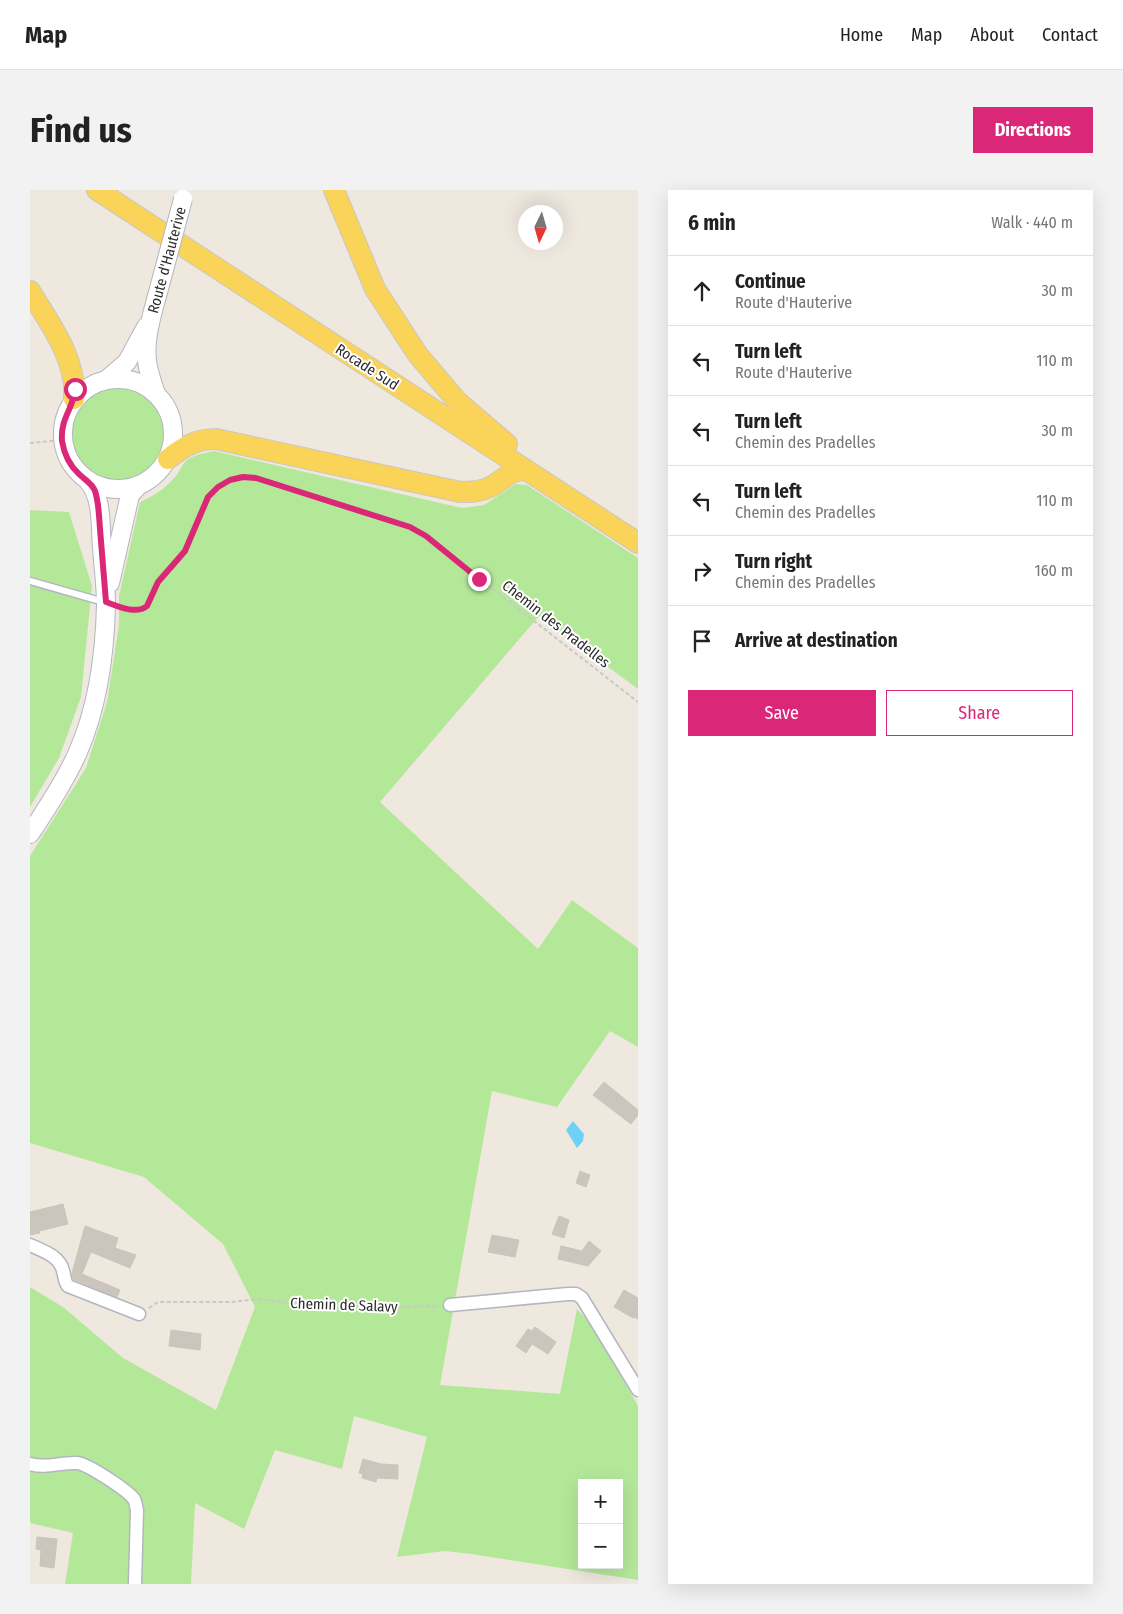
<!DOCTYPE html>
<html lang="en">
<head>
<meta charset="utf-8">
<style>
	:root { --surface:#fff; --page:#f2f2f2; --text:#222; --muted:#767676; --line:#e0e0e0; --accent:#db2777 }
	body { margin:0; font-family:"Fira Sans Condensed",sans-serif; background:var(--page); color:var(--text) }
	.controls { position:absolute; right:15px; bottom:15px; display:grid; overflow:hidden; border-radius:0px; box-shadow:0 5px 20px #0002 }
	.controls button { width:45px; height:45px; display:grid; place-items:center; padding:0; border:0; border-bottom:1px solid var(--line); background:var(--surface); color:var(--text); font:25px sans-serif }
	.compass { position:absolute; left:488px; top:15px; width:45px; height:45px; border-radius:50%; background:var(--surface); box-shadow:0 5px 20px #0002; rotate:185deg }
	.stop { position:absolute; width:15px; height:15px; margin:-11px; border:4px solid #db2777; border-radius:50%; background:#fff }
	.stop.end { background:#db2777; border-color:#fff; box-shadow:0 1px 5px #0008 }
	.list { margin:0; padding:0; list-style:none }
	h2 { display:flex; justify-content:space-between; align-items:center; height:65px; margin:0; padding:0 20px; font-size:21px }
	h2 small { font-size:16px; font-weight:400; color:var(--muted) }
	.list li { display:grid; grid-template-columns:32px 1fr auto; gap:15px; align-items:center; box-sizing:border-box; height:70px; padding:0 20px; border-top:1px solid var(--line) }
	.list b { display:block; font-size:19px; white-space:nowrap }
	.list p { margin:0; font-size:16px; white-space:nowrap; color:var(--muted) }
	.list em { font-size:16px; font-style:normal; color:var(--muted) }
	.actions { display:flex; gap:10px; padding:15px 20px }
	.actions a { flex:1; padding:11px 0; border:1px solid var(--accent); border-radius:0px; text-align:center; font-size:18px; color:var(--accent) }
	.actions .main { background:var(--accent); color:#fff }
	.icon { flex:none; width:28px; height:28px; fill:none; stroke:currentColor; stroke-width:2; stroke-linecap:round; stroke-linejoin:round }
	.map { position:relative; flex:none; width:608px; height:1394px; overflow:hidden; border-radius:0px }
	header { display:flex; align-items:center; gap:30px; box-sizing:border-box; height:70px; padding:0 25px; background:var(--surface); border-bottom:1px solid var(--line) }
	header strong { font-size:24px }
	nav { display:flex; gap:28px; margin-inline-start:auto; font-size:18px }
	.intro { display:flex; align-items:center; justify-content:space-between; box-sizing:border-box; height:120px; padding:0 30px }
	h1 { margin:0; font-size:35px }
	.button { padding:12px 22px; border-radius:0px; background:var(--accent); color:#fff; font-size:18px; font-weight:700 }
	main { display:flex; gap:30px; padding:0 30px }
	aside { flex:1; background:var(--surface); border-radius:0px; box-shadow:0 5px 20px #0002 }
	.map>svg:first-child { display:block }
	.green { fill:#b4e899; fill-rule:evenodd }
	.water { fill:#6dd3f6 }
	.building { fill:#cbc6bd; stroke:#cbc4b8 }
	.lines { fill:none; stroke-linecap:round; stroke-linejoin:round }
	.lane-casing { stroke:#b3b5c1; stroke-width:9 }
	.street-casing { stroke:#b3b5c1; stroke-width:15 }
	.secondary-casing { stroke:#b3b5c1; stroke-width:20 }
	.primary-casing { stroke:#c8c8c8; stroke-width:22 }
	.path { stroke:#c8c8c8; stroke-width:2; stroke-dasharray:4 2.5; stroke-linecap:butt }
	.lane { stroke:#fff; stroke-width:6 }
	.street { stroke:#fff; stroke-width:12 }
	.secondary { stroke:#fff; stroke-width:18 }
	.primary { stroke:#fad359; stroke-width:20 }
	.secondary-bridge-casing { stroke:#b3b5c1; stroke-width:20; stroke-linecap:butt }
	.secondary-bridge { stroke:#fff; stroke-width:18 }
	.route { stroke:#db2777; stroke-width:6 }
	.labels { text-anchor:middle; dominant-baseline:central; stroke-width:4; stroke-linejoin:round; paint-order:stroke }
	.street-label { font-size:15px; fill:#2d2d2d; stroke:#fff }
</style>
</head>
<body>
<header>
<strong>Map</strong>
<nav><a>Home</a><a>Map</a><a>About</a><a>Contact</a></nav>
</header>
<div class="intro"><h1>Find us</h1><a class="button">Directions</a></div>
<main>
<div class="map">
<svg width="608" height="1394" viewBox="0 0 608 1394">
	<rect width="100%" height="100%" fill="#efe8df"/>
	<g class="green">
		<circle cx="88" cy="244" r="48"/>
		<path d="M 184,261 L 432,318 L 454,315 L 486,294 L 497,295 L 608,368 L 608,499 L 509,426 L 350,612 L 508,759 L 542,710 L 608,758 L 608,857 L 580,841 L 527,917 L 462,901 L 410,1195 L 530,1204 L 547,1119 L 561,1134 L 608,1216 L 608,1390 L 441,1364 L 415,1361 L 367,1367 L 397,1247 L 324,1226 L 312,1279 L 245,1260 L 214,1339 L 165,1313 L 161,1394 L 35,1394 L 43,1343 L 0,1333 L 0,1097 L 33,1117 L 93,1168 L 186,1220 L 225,1117 L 193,1054 L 114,987 L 0,953 L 0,666 L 56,578 L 77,512 L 89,435 L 89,406 L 110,312 C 124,306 136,298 146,286 C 150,281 152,274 157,270 C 166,264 175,263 184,261 ZM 552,1293 L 589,1293 L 589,1375 L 552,1375 Z"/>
		<path d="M 0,320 L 39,322 L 62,396 L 51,507 L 29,568 L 0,617 Z"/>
	</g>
	<path class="water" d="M 543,931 L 554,944 L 553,951 L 547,958 L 536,940 Z"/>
	<g class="building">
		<path d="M 574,892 L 608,920 L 608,925 L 601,934 L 563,905 Z"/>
		<path d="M 550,981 L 560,985 L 556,997 L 546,993 Z"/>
		<path d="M 33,1014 L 38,1034 L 9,1041 L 10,1043 L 0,1045 L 0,1022 Z"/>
		<path d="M 529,1026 L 539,1030 L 534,1048 L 522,1044 Z"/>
		<path d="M 55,1036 L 88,1048 L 85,1058 L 106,1065 L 100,1078 L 61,1062 L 52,1084 L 90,1100 L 87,1107 L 43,1089 L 42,1083 Z"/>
		<path d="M 462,1045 L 489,1050 L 485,1067 L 458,1062 Z"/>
		<path d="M 559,1051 L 571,1061 L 558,1076 L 528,1069 L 531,1056 L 552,1061 Z"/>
		<path d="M 594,1100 L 608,1108 L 608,1129 L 604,1127 L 603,1128 L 584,1117 Z"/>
		<path d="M 505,1137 L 526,1152 L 518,1164 L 502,1154 L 496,1163 L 486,1156 L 498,1139 L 502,1141 Z"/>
		<path d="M 141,1140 L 171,1144 L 170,1160 L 139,1156 Z"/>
		<path d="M 333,1269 L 351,1274 L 368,1275 L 368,1289 L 347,1288 L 346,1292 L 332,1288 L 333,1284 L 329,1283 Z"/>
		<path d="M 7,1347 L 27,1349 L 24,1378 L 10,1376 L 11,1360 L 6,1359 Z"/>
	</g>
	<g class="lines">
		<g class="lane-casing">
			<path id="lane" d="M 0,391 L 74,412"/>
		</g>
		<g class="street-casing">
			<g id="street">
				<path d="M 0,1055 C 13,1061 30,1066 33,1081 C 35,1087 34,1091 38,1096 L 109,1124"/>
				<path d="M 420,1115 L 538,1104 L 546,1104 L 552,1108 L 608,1200"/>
				<path d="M 0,1274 C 16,1279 31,1272 47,1273 C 58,1274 97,1300 104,1309 C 106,1313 106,1316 107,1320 L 105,1394"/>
			</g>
		</g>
		<g class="secondary-casing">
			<g id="secondary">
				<circle cx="88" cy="244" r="55"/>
				<path d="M 76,190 L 97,172 L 116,137"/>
				<path d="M 126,204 C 123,195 120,186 118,177 C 113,154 121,128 127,106"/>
				<path d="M 80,393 L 100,305 L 108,296"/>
				<path d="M 0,644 C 17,618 35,591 48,562 C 68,516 75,463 76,414 C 76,395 73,375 72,357 C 70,336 73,308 58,291"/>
			</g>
		</g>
		<g class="primary-casing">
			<g id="primary">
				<path d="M 67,0 L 608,353"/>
				<path d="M 304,0 L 345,99 L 388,165 L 427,211 L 477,254"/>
				<path d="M 0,101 C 20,134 47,169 44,209"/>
				<path d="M 138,269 C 153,257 166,249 186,249 L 430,302 C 440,302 449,302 458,298 C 472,292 480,279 496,280"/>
			</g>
		</g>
		<g class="path">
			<path d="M 0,253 L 32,250"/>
			<path d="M 90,417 C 123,424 113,417 127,394 C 134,381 147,374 155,362 C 176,328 168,281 226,288 L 386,339 L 608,512"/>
			<path d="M 119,1118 L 128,1112 L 201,1112 L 227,1109 L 287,1116 L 371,1117 L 409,1116"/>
		</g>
		<use href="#lane" class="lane"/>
		<use href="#street" class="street"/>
		<use href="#secondary" class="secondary"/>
		<use href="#primary" class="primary"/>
		<g class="secondary-bridge-casing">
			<path id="secondary-bridge" d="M 127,106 L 153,9"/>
		</g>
		<use href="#secondary-bridge" class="secondary-bridge"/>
	</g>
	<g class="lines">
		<path class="route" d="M 45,199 C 44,218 30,228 32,251 C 34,263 40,276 49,284 C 55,290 62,293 65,301 C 69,313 69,327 70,339 C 72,364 74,388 76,412 C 87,416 106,425 117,416 L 128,392 L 155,361 L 178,307 L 188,297 L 200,290 L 213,287 L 226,288 L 380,337 L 396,346 L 449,389"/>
	</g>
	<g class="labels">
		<g class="street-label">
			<text transform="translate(137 70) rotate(-75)">Route d'Hauterive</text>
			<text transform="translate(337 177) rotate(33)">Rocade Sud</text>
			<text transform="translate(526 434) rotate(38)">Chemin des Pradelles</text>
			<text transform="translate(314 1115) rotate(2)">Chemin de Salavy</text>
		</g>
	</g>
</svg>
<div class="controls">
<button>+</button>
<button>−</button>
</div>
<svg class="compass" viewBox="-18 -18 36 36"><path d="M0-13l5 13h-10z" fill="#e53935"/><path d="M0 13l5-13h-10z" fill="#767676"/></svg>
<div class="stop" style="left:45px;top:199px"></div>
<div class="stop end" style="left:449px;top:389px"></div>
</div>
<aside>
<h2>6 min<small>Walk · 440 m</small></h2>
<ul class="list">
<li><svg class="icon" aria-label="ahead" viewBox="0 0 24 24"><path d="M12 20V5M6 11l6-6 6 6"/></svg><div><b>Continue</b><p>Route d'Hauterive</p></div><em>30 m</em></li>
<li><svg class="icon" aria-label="left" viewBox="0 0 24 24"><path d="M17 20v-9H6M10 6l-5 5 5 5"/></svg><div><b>Turn left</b><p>Route d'Hauterive</p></div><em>110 m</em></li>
<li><svg class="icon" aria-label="left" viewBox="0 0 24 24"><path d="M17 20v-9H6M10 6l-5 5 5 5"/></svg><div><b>Turn left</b><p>Chemin des Pradelles</p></div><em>30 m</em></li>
<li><svg class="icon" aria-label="left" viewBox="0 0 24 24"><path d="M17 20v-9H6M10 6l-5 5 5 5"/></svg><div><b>Turn left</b><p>Chemin des Pradelles</p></div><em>110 m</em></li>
<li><svg class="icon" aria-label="right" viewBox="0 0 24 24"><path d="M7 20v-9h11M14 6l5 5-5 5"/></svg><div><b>Turn right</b><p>Chemin des Pradelles</p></div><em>160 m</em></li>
<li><svg class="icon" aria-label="arrive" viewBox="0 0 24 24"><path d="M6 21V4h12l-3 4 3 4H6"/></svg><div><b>Arrive at destination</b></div></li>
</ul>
<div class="actions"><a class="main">Save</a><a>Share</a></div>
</aside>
</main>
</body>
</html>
